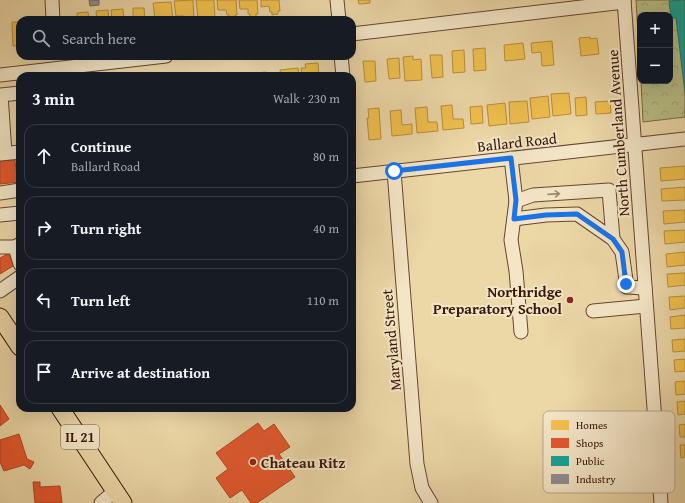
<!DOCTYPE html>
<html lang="en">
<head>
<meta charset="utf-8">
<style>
	:root { --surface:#171b24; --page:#242831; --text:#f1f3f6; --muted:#9ea1a6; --line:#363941 }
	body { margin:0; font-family:"Gentium Book Plus",serif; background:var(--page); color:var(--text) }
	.controls { position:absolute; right:12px; top:12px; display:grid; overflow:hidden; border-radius:8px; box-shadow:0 4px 16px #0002 }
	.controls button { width:36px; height:36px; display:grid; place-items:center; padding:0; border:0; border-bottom:1px solid var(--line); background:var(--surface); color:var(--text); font:20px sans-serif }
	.stop { position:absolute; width:12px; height:12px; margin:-9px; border:3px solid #1a73e8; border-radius:50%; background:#fff }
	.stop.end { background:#1a73e8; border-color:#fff; box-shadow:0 1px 4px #0008 }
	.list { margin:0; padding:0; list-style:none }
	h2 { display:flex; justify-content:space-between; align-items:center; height:52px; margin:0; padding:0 16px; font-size:17px }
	h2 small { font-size:13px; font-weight:400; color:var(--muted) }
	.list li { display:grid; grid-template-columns:26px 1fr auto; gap:12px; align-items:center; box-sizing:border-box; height:64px; margin:0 8px 8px; padding:0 8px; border:1px solid var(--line); border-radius:12px }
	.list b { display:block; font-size:15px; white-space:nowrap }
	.list p { margin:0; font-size:13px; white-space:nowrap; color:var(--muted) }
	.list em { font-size:13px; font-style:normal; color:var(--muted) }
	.icon { flex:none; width:22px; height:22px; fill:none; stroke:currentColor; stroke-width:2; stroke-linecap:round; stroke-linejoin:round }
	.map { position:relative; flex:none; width:685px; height:503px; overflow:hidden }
	.search { position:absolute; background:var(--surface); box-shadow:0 4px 16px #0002; left:16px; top:16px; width:340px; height:44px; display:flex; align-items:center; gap:10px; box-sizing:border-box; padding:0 14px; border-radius:12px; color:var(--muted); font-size:15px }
	.panel { position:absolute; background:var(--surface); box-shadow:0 4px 16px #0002; left:16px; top:72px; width:340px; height:340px; border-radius:12px }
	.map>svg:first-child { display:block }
	.park { fill:url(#park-crowns); stroke:#786a48 }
	.homes { fill:#f2c14e; stroke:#ba8e39 }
	.shops { fill:#e4572e; stroke:#b04423 }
	.public { fill:#17a398; stroke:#21796d }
	.industry { fill:#8d8d92; stroke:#746969 }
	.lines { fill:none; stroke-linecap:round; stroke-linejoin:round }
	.minor-casing { stroke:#654630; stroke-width:15 }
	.major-casing { stroke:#381608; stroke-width:19 }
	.minor { stroke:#f3e5c6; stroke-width:13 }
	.major { stroke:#ecd7a7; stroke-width:17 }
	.oneway { stroke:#9f8870 }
	.route { stroke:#1a73e8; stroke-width:5 }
	.poi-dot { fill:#8f2418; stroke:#f3e5c6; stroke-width:1.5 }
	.labels { text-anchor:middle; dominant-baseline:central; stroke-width:4; stroke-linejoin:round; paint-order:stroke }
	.shield { fill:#f3e5c6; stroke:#705441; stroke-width:1 }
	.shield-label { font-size:14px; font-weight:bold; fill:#381608 }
	.street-label { font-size:15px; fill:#381608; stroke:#f3e5c6 }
	.poi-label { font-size:15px; font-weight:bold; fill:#381608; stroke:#f3e5c6; text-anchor:end }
	.key { fill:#f3e5c6; stroke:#bba78d; stroke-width:1 }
	.key-label { font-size:11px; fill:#381608 }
</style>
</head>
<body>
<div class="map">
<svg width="685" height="503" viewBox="0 0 685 503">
	<defs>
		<pattern id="park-crowns" width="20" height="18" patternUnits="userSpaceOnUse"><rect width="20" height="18" fill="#b8be87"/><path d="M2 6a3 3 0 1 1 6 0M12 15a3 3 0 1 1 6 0" fill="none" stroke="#9fa373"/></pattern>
	</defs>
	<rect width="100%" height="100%" fill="#ecd7a7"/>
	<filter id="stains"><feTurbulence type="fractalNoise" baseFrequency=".005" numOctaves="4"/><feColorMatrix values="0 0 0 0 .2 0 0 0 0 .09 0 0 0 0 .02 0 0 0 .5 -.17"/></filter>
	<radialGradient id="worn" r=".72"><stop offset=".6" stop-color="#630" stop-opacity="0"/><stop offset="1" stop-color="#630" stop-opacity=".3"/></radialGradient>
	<path class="park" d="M 636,0 L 685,0 L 685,117 L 643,122 L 641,81 L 670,81 L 670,15 L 640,15 L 640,67 Z"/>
	<g class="homes">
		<path d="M 193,0 L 194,20 L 184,20 L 184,16 L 176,16 L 174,1 Z"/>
		<path d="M 196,0 L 214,0 L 215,18 L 214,20 L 210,20 L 209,19 L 198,19 Z"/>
		<path d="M 217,0 L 236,0 L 237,15 L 235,15 L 235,18 L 229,18 L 229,15 L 227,15 L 226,10 L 218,10 Z"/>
		<path d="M 239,0 L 257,0 L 258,14 L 256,14 L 256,17 L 250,17 L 250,14 L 248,14 L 248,9 L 240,9 Z"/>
		<path d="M 261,0 L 279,0 L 280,11 L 278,11 L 278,14 L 272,15 L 272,12 L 270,12 L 269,6 L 261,7 Z"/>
		<path d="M 358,0 L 370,0 L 370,3 L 359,4 Z"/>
		<path d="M 171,2 L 173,20 L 163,20 L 163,18 L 155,19 L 153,3 Z"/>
		<path d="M 133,8 L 144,8 L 145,20 L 133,20 Z"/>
		<path d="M 123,9 L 124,20 L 112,20 L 111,10 Z"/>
		<path d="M 108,10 L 109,20 L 97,20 L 96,11 Z"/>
		<path d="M 88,12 L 89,20 L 77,20 L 77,13 Z"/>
		<path d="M 12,22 L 20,22 L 20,46 L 13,46 Z"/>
		<path d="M 590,37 L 590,39 L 597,38 L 599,54 L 581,56 L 579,38 Z"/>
		<path d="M 552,41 L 554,65 L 542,66 L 541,52 L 532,53 L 531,43 Z"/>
		<path d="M 523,43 L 525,59 L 505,61 L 504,45 Z"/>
		<path d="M 485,48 L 486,70 L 474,71 L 473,49 Z"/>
		<path d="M 464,50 L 465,72 L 453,73 L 452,51 Z"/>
		<path d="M 430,55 L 442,55 L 443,77 L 432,78 Z"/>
		<path d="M 413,56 L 413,60 L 421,59 L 422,80 L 405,81 L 403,57 Z"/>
		<path d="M 399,58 L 400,78 L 389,79 L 387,59 Z"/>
		<path d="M 363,61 L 375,61 L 376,81 L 365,82 Z"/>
		<path d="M 318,63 L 319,76 L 302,76 L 301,68 L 306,68 L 305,64 Z"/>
		<path d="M 298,68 L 299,76 L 281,76 L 280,70 Z"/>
		<path d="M 266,72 L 267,76 L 256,76 L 255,73 Z"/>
		<path d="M 569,93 L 571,114 L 553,116 L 551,94 Z"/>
		<path d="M 548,96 L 550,117 L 532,119 L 530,98 Z"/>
		<path d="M 586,97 L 587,115 L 576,116 L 575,98 Z"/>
		<path d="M 527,101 L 529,122 L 510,124 L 509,102 Z"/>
		<path d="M 610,101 L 611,113 L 596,114 L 595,102 Z"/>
		<path d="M 505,103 L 507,124 L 489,126 L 487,105 Z"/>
		<path d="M 452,105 L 453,119 L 463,119 L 464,128 L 443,130 L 441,106 Z"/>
		<path d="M 482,106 L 483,123 L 471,124 L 470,107 Z"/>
		<path d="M 427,107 L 428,122 L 437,122 L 438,131 L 417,133 L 415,108 Z"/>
		<path d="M 379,108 L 381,139 L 369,140 L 367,118 L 369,118 L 368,109 Z"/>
		<path d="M 401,110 L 402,125 L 412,124 L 412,134 L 392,136 L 390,111 Z"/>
		<path d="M 685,166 L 685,179 L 661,181 L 660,168 Z"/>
		<path d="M 685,187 L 685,200 L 662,201 L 661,189 Z"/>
		<path d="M 685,210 L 685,222 L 664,224 L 663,211 Z"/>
		<path d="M 685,230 L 685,242 L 665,244 L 664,231 Z"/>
		<path d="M 685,252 L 685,265 L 667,267 L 666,254 Z"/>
		<path d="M 685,273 L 685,285 L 668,287 L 667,274 Z"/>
		<path d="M 685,296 L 685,308 L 670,310 L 669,297 Z"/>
		<path d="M 685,315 L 685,328 L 671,329 L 670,317 Z"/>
		<path d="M 685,339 L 685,351 L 673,352 L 672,340 Z"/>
		<path d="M 685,359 L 685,371 L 675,372 L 674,360 Z"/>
		<path d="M 685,381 L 685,394 L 676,395 L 675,382 Z"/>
		<path d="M 685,401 L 685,414 L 678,415 L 677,402 Z"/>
		<path d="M 685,424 L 685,437 L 680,437 L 679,425 Z"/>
		<path d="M 680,445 L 685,445 L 685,457 L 681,458 Z"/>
	</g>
	<g class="shops">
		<path d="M 15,160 L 16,171 L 20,171 L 20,182 L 0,184 L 0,161 Z"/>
		<path d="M 11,252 L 18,263 L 0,274 L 0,258 Z"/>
		<path d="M 0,405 L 9,419 L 0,426 Z"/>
		<path d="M 258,423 L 264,431 L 274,424 L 290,447 L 279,454 L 295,477 L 257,503 L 251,503 L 242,490 L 230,498 L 216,478 L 228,469 L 216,453 Z"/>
		<path d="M 19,434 L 27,459 L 34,462 L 30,469 L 24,465 L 4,471 L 0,462 L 0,440 Z"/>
		<path d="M 33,482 L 40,482 L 40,487 L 60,486 L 62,503 L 35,503 Z"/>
	</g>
	<path class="public" d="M 685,0 L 685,93 L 676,18 L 671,18 L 669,1 Z"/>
	<path class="industry" d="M 89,0 L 99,0 L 99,5 L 90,6 Z"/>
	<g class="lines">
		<g class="minor-casing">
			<g id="minor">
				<path d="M 52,0 L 53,20"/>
				<path d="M 337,0 L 339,20"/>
				<path d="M 624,0 L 661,503"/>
				<path d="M 352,34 L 624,2"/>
				<path d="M 341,56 L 343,76"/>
				<path d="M 0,75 L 166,56"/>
				<path d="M 5,153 L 1,95 L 20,93"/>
				<path d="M 0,154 L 20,152"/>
				<path d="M 511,158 L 516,201 L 511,240 L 516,271 L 521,332"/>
				<path d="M 394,171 L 417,464 L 422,488 L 431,503"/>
				<path d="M 352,176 L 685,139"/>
				<path d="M 0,193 L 20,190"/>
				<path d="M 516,201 L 533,195 L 609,190 L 613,239"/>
				<path d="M 0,215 L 20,213"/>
				<path d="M 514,219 L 546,215 L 577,214 L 613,239 L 622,252 L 627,287 L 645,288"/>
				<path d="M 20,244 L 15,247 L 20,264"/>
				<path d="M 0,247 L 15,247"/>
				<path d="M 0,291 L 20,277"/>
				<path d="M 593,311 L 646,306"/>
				<path d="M 101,503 L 115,491"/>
			</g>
		</g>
		<g class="major-casing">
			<g id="major">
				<path d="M 0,317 L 20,347"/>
				<path d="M 60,408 L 123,503"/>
			</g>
		</g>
		<use href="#minor" class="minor"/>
		<use href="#major" class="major"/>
	</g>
	<defs><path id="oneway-shaft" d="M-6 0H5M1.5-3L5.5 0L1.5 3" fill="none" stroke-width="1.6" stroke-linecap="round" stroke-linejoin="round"/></defs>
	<use class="oneway" href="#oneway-shaft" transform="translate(554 194) rotate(-4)"/>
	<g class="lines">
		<path class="route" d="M 394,171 L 511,158 L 516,200 L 514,219 L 546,215 L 577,214 L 613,239 L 622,252 L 626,284"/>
	</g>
	<g class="poi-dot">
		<circle cx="570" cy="300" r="4"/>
		<circle cx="253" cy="462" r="4"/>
	</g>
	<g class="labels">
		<rect class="shield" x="61" y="425" width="38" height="24" rx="3"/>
		<g class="shield-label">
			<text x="80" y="437">IL 21</text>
		</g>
		<g class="street-label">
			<text transform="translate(618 133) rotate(-94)">North Cumberland Avenue</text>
			<text transform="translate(517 142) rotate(-6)">Ballard Road</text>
			<text transform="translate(391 340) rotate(-95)">Maryland Street</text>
		</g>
		<g class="poi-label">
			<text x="562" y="291">Northridge<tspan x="562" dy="17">Preparatory School</tspan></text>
			<text x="261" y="462" text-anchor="start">Chateau Ritz</text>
		</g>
	</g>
	<rect x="543" y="411" width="132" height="82" rx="6" class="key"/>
	<rect x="551" y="420" width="18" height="10" fill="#f2c14e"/>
	<rect x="551" y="438" width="18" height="10" fill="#e4572e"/>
	<rect x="551" y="456" width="18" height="10" fill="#17a398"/>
	<rect x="551" y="474" width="18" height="10" fill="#8d8d92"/>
	<g class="key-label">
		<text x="576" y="429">Homes</text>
		<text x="576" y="447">Shops</text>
		<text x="576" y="465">Public</text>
		<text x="576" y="483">Industry</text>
	</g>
	<rect width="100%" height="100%" filter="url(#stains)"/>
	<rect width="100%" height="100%" fill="url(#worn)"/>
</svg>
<div class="controls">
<button>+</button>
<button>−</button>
</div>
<div class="stop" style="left:394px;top:171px"></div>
<div class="stop end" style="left:626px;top:284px"></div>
<div class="search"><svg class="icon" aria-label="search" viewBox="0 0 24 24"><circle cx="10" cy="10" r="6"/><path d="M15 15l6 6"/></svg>Search here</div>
<section class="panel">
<h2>3 min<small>Walk · 230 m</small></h2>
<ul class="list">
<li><svg class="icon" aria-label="ahead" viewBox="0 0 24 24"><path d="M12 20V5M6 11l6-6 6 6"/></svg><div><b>Continue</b><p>Ballard Road</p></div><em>80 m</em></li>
<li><svg class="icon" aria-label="right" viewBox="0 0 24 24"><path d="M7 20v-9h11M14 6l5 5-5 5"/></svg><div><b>Turn right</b></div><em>40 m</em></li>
<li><svg class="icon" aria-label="left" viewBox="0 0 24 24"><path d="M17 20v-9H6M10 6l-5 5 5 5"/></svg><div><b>Turn left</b></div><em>110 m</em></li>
<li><svg class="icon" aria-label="arrive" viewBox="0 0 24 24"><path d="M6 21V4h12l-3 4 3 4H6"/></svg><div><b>Arrive at destination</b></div></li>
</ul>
</section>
</div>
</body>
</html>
